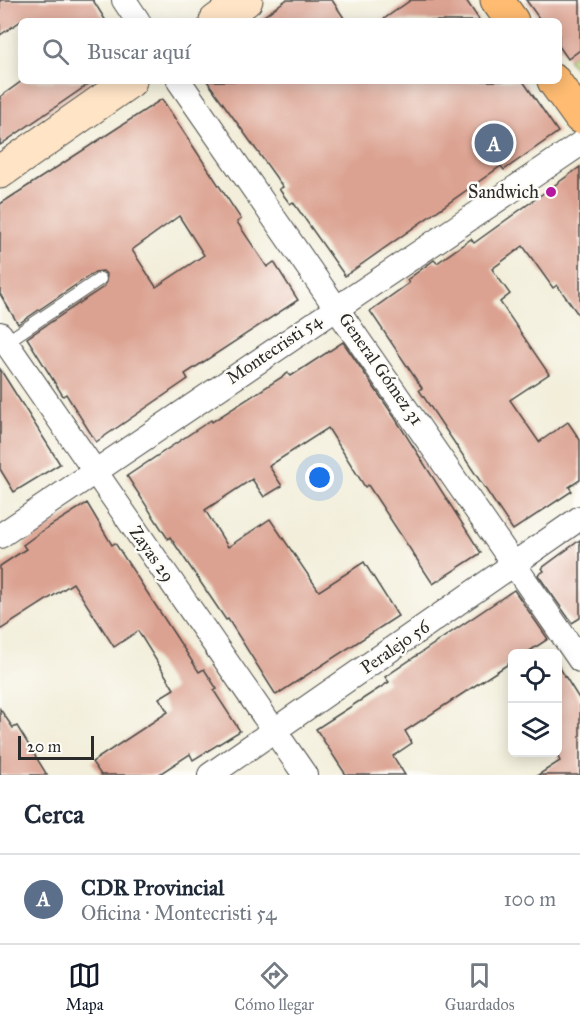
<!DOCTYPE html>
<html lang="es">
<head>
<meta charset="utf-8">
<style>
	:root { --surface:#fff; --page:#f6f6f7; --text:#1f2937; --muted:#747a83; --line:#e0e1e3; --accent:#111827 }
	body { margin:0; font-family:"IM FELL Great Primer",serif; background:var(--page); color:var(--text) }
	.controls { position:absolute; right:18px; bottom:18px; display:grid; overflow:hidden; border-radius:9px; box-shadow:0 3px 15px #0003 }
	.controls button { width:54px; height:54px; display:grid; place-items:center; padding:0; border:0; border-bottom:2px solid var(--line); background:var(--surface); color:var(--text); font:30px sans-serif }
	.scale { position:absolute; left:18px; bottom:15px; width:76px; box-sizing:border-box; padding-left:6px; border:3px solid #2b2b2b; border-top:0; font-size:16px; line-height:21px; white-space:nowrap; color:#2b2b2b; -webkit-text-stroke:4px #fdfcf7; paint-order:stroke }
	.you { position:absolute; left:320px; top:478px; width:21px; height:21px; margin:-15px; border:4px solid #fff; border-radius:50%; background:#1a73e8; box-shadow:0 0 0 9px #1a73e833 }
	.badge { display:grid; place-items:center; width:39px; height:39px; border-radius:50%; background:var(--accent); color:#fff; font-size:20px; font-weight:700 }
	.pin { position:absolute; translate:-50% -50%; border:3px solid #fff; box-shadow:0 2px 6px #0006 }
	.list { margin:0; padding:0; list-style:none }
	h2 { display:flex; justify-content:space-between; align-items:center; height:78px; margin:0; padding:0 24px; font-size:26px }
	h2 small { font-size:20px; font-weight:400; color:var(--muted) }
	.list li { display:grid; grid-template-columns:39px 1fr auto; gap:18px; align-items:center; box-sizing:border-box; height:90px; padding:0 24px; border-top:2px solid var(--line) }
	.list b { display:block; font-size:22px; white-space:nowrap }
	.list p { margin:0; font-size:20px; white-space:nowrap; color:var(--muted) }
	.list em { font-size:20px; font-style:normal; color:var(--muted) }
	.icon { flex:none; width:33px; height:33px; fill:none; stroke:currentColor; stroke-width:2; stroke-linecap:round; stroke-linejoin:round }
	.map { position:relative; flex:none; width:580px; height:775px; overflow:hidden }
	.search { position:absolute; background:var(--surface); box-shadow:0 3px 15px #0003; left:18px; right:18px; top:18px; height:66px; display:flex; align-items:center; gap:15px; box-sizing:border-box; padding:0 21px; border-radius:9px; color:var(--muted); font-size:22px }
	.sheet { height:168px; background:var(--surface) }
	nav { display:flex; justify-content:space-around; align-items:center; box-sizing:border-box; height:84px; border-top:2px solid var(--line); background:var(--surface); font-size:16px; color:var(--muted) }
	nav a { display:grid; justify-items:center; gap:3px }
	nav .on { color:var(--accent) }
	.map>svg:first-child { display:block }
	.green { fill:#bbd57a; stroke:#738052; stroke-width:1.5 }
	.building { fill:#dba291; fill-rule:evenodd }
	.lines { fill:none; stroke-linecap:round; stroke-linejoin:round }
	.lane-casing { stroke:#494845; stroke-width:14 }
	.street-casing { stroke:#494845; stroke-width:26 }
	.secondary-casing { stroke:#494845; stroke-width:35 }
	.primary-casing { stroke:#494845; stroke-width:35 }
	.lane { stroke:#fff; stroke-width:12 }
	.street { stroke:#fff; stroke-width:24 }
	.secondary { stroke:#ffe4c6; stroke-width:33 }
	.primary { stroke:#febb71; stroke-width:33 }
	.poi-dot { fill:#b5179e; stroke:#fdfcf7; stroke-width:2 }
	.labels { text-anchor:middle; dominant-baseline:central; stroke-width:5; stroke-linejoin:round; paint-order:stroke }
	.poi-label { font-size:18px; fill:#2b2b2b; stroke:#fdfcf7; text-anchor:end }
	.street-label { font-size:18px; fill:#2b2b2b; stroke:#fdfcf7 }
</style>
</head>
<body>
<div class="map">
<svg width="580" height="775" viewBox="0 0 580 775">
	<rect width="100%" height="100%" fill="#fdfcf7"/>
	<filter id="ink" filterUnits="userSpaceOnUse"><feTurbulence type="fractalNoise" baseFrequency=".0167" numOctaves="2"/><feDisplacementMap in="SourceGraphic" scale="12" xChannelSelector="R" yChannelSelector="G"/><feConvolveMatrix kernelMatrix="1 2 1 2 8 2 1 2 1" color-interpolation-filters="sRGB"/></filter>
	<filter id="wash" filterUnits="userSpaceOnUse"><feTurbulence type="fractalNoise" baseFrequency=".008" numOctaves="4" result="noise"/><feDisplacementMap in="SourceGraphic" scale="24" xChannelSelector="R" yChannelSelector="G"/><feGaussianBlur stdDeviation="1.35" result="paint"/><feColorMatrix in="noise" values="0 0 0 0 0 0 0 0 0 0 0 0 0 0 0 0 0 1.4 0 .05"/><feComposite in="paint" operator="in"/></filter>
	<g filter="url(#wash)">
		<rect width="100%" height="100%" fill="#f2eeda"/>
		<path class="green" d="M 580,50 L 580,75 L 568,59 Z"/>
		<g id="blocks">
			<g class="building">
				<path d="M 0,0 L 93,0 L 106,21 L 21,21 L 0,35 Z"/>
				<path d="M 286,0 L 332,0 L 346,21 L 257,21 Z"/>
				<path d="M 411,0 L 466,0 L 480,21 L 381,21 Z"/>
				<path d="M 526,0 L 580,0 L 580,50 L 568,59 L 559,46 L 559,21 L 541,21 Z"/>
				<path d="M 22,81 L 93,81 L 0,145 L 0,97 Z"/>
				<path d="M 207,81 L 523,81 L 558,132 L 504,170 L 501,166 L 345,276 L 293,202 L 290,204 L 279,189 L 283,187 Z"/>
				<path d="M 162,99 L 241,219 L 237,222 L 267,267 L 274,262 L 298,300 L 185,374 L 188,379 L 96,442 L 66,394 L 63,396 L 27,338 L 105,286 L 107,275 L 103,271 L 95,272 L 18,324 L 0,294 L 0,204 ZM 179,216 L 204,255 L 156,287 L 132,250 Z"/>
				<path d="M 580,167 L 580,317 L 557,285 L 553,288 L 523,246 L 492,269 L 510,294 L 500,302 L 549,374 L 510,400 L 539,442 L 568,422 L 580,440 L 580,480 L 569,487 L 572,491 L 513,530 L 419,390 L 422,388 L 370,311 L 409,283 L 407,280 L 434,260 L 437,263 L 471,239 L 474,243 Z"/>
				<path d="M 343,342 L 395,418 L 481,553 L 433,584 L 368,485 L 365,487 L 328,428 L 269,466 L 282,486 L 264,497 L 252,479 L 205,510 L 228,547 L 270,519 L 319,591 L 364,562 L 398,616 L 276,695 L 228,619 L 226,620 L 170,537 L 168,539 L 127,476 L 211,420 L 212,422 L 288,373 L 291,376 Z"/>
				<path d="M 0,369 L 60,464 L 14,492 L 0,469 Z"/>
				<path d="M 87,503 L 112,545 L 115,543 L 199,672 L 204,669 L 217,689 L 214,691 L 240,731 L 193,760 L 190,754 L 158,775 L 101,775 L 92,762 L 168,712 L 159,698 L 174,689 L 138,631 L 114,647 L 73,583 L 0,630 L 0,566 L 26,549 L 23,545 L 42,531 Z"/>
				<path d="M 580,540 L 580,618 L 572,623 L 538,575 L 544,571 L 542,568 Z"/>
				<path d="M 514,590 L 548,639 L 525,654 L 513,654 L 513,661 L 405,731 L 412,743 L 393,756 L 405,775 L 346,775 L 316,729 L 389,682 L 385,677 Z"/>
				<path d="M 558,665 L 580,700 L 580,775 L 538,775 L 560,761 L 558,757 Z"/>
				<path d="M 0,709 L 13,728 L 17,726 L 47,775 L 0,775 Z"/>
			</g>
		</g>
	</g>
	<g filter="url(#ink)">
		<use href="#blocks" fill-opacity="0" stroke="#494845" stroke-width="1.5"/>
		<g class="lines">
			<g class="lane-casing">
				<path id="lane" d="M 6,342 L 100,279"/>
			</g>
			<g class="street-casing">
				<g id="street">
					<path d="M 124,0 L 138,21"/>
					<path d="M 179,81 L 580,660"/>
					<path d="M 0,334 L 305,775"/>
					<path d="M 0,536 L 580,144"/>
					<path d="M 210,775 L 580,518"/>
				</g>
			</g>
			<g class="secondary-casing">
				<g id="secondary">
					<path d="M 216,21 L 246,0"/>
					<path d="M 0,172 L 130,81"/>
				</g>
			</g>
			<g class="primary-casing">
				<g id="primary">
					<path d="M 497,0 L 512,21"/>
					<path d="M 554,81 L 580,117"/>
				</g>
			</g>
			<use href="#lane" class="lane"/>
			<use href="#street" class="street"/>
			<use href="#secondary" class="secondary"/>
			<use href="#primary" class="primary"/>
		</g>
	</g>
	<circle class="poi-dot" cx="551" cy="192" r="6"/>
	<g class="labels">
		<g class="poi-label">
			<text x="539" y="192">Sandwich</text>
		</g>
		<g class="street-label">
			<text transform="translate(274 349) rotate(-34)">Montecristi 54</text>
			<text transform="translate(381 369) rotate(55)">General Gómez 31</text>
			<text transform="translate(152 554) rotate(55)">Zayas 29</text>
			<text transform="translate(395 647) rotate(-35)">Peralejo 56</text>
		</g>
	</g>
</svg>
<div class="controls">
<button><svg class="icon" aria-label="locate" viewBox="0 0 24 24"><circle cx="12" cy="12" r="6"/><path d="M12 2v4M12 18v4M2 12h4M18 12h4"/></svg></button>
<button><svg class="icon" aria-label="layers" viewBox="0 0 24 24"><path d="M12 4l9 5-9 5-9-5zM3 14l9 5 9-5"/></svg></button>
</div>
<div class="scale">20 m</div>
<div class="you"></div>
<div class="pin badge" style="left:494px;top:143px;background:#5c6f8a">A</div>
<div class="search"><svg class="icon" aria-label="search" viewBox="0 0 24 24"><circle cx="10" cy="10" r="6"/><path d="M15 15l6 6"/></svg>Buscar aquí</div>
</div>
<section class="sheet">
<h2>Cerca<small></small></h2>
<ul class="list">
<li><span class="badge" style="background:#5c6f8a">A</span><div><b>CDR Provincial</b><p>Oficina · Montecristi 54</p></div><em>100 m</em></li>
</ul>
</section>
<nav>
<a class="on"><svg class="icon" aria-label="map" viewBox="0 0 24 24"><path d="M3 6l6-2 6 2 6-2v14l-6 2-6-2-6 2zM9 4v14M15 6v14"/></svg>Mapa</a>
<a><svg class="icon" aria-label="directions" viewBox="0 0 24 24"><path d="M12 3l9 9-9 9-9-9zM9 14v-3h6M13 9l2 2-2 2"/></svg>Cómo llegar</a>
<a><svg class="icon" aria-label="saved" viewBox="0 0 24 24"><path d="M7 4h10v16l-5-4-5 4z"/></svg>Guardados</a>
</nav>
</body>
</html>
